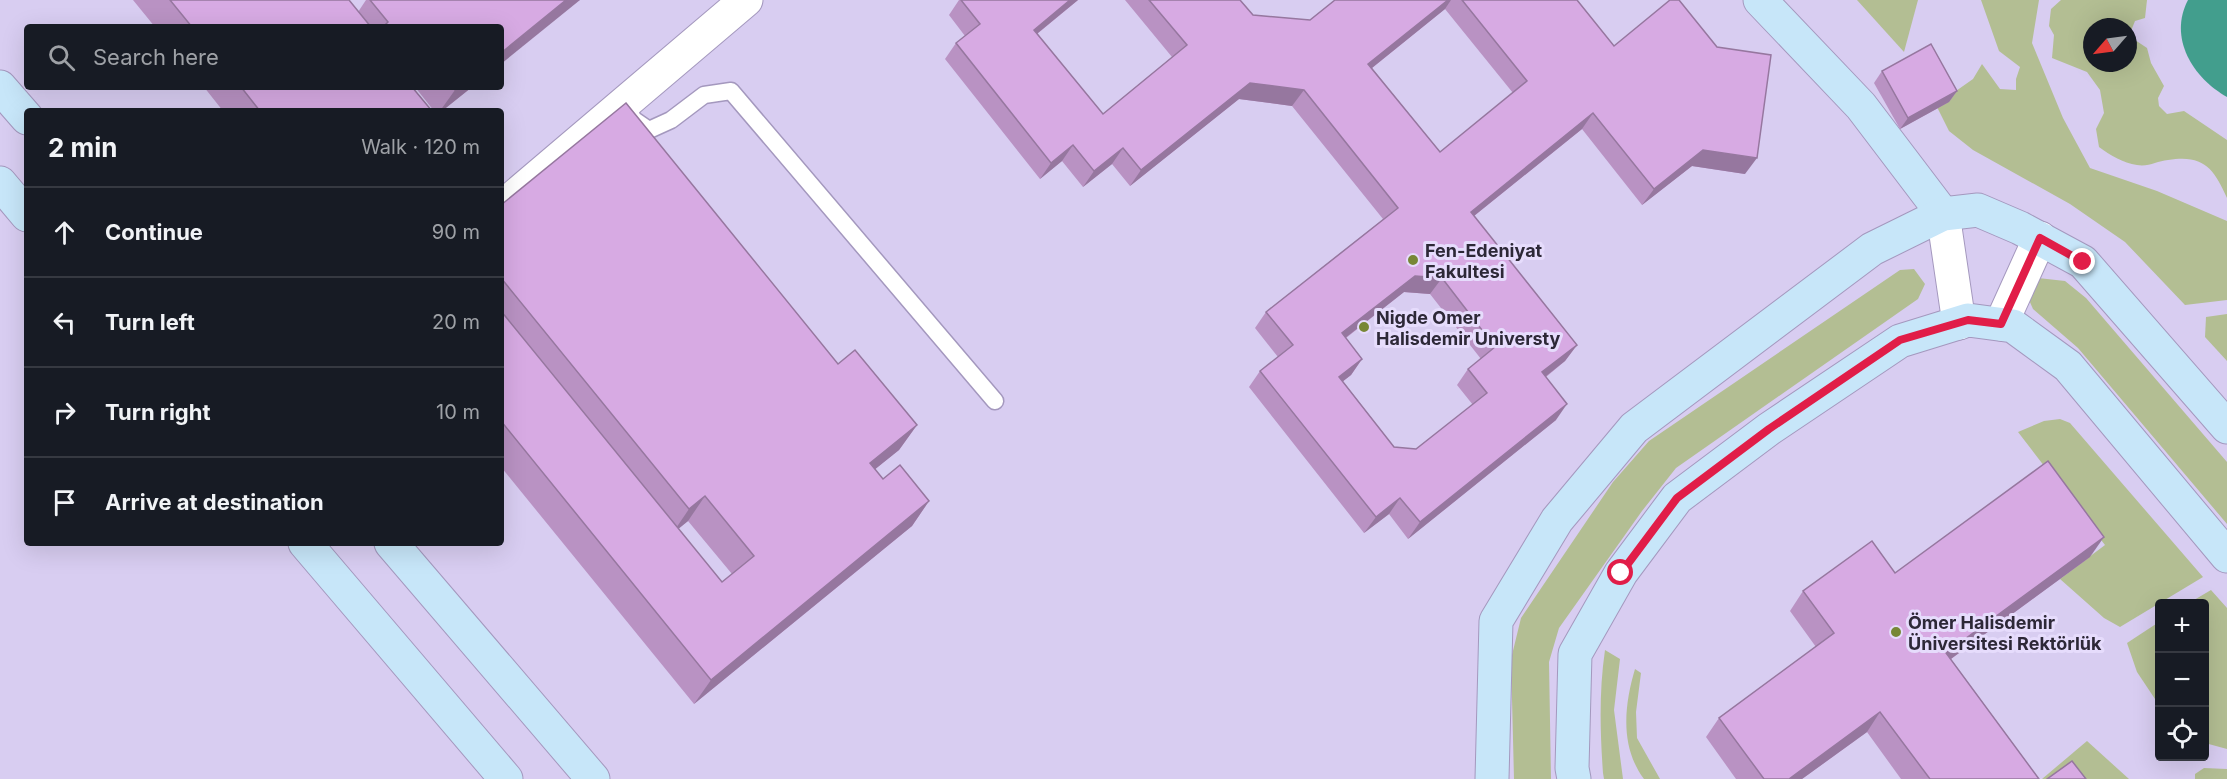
<!DOCTYPE html>
<html lang="en">
<head>
<meta charset="utf-8">
<style>
	:root { --surface:#171b24; --page:#20242c; --text:#f1f3f6; --muted:#9ea1a6; --line:#363941 }
	body { margin:0; font-family:Inter,sans-serif; background:var(--page); color:var(--text) }
	.controls { position:absolute; right:18px; bottom:18px; display:grid; overflow:hidden; border-radius:6px; box-shadow:0 6px 24px #0002 }
	.controls button { width:54px; height:54px; display:grid; place-items:center; padding:0; border:0; border-bottom:2px solid var(--line); background:var(--surface); color:var(--text); font:30px sans-serif }
	.compass { position:absolute; left:2083px; top:18px; width:54px; height:54px; border-radius:50%; background:var(--surface); box-shadow:0 6px 24px #0002; rotate:242deg }
	.stop { position:absolute; width:18px; height:18px; margin:-14px; border:4px solid #e11d48; border-radius:50%; background:#fff }
	.stop.end { background:#e11d48; border-color:#fff; box-shadow:0 2px 6px #0008 }
	.list { margin:0; padding:0; list-style:none }
	h2 { display:flex; justify-content:space-between; align-items:center; height:78px; margin:0; padding:0 24px; font-size:26px }
	h2 small { font-size:20px; font-weight:400; color:var(--muted) }
	.list li { display:grid; grid-template-columns:39px 1fr auto; gap:18px; align-items:center; box-sizing:border-box; height:90px; padding:0 24px; border-top:2px solid var(--line) }
	.list b { display:block; font-size:22px; white-space:nowrap }
	.list em { font-size:20px; font-style:normal; color:var(--muted) }
	.icon { flex:none; width:33px; height:33px; fill:none; stroke:currentColor; stroke-width:2; stroke-linecap:round; stroke-linejoin:round }
	.map { position:relative; flex:none; width:2227px; height:779px; overflow:hidden }
	.search { position:absolute; background:var(--surface); box-shadow:0 6px 24px #0002; left:24px; top:24px; width:480px; height:66px; display:flex; align-items:center; gap:15px; box-sizing:border-box; padding:0 21px; border-radius:6px; color:var(--muted); font-size:22px }
	.panel { position:absolute; background:var(--surface); box-shadow:0 6px 24px #0002; left:24px; top:108px; width:480px; height:438px; border-radius:6px }
	.map>svg:first-child { display:block }
	.built { fill:#d8cdf1; fill-rule:evenodd }
	.green { fill:#b3be93; fill-rule:evenodd }
	.water { fill:#429e8d }
	.lines { fill:none; stroke-linecap:round; stroke-linejoin:round }
	.lane-casing { stroke:#a498be; stroke-width:19 }
	.street-casing { stroke:#a498be; stroke-width:35 }
	.secondary-casing { stroke:#a498be; stroke-width:35 }
	.lane { stroke:#fff; stroke-width:16 }
	.street { stroke:#fff; stroke-width:33 }
	.secondary { stroke:#c7e6f9; stroke-width:33 }
	.wall { fill:#b992c3; fill-rule:evenodd }
	.shaded-wall { fill:#96779f }
	.building { fill:#d7aae3; stroke:#96779f; stroke-width:1.5; fill-rule:evenodd }
	.route { stroke:#e11d48; stroke-width:8 }
	.poi-dot { fill:#778736; stroke:#e6dcfc; stroke-width:2 }
	.labels { text-anchor:middle; dominant-baseline:central; stroke-width:6; stroke-linejoin:round; paint-order:stroke }
	.poi-label { font-size:18px; font-weight:bold; fill:#2d2837; stroke:#e6dcfc; text-anchor:start }
</style>
</head>
<body>
<div class="map">
<svg width="2227" height="779" viewBox="0 0 2227 779">
	<rect width="100%" height="100%" fill="#e6dcfc"/>
	<path class="built" d="M 0,0 L 2227,0 L 2227,779 L 0,779 ZM 27,27 L 501,27 L 501,87 L 27,87 ZM 2092,27 L 2128,27 L 2128,63 L 2092,63 ZM 27,111 L 501,111 L 501,543 L 27,543 ZM 2160,604 L 2204,604 L 2204,756 L 2160,756 Z"/>
	<g class="green">
		<path d="M 1857,0 L 1918,0 L 1904,52 Z"/>
		<path d="M 1981,0 L 2039,0 L 2032,43 L 2063,118 L 2090,168 L 2157,191 L 2227,221 L 2227,300 L 2185,305 L 2125,242 L 2070,204 L 1973,150 L 1949,131 L 1936,105 L 1973,79 L 1982,64 L 2000,89 L 2016,90 L 2016,79 L 2020,67 L 1999,51 Z"/>
		<path d="M 2061,0 L 2147,0 L 2145,18 L 2135,21 L 2131,31 L 2135,40 L 2147,48 L 2151,63 L 2164,86 L 2158,98 L 2159,106 L 2167,114 L 2184,111 L 2227,140 L 2227,198 C 2214,169 2204,154 2168,160 C 2157,161 2149,167 2137,165 C 2123,163 2110,155 2099,147 L 2096,129 L 2104,113 L 2100,90 L 2087,72 L 2052,58 L 2054,35 L 2049,26 L 2051,9 ZM 2092,27 L 2128,27 L 2128,63 L 2092,63 Z"/>
		<path d="M 1914,269 L 1925,284 L 1918,299 L 1676,468 L 1642,511 L 1559,628 L 1549,662 L 1551,779 L 1514,779 L 1511,659 L 1521,618 L 1613,482 L 1649,441 L 1900,270 Z"/>
		<path d="M 2038,278 L 2065,281 L 2086,298 L 2227,462 L 2227,524 L 2078,348 L 2033,309 L 2026,293 Z"/>
		<path d="M 2227,314 L 2227,361 L 2205,337 L 2206,317 Z"/>
		<path d="M 2060,419 L 2070,423 L 2203,577 L 2120,627 L 2104,618 L 2060,579 L 2105,545 L 2018,432 L 2044,421 Z"/>
		<path d="M 2211,590 L 2227,608 L 2227,749 L 2205,743 L 2204,604 L 2189,603 Z"/>
		<path d="M 2159,622 L 2159,705 L 2137,672 L 2127,643 Z"/>
		<path d="M 1605,650 L 1620,659 L 1614,710 L 1623,779 L 1604,779 L 1603,773 C 1600,731 1599,691 1605,650 Z"/>
		<path d="M 1635,669 L 1641,673 L 1636,712 L 1637,738 L 1660,779 L 1644,779 C 1620,747 1624,706 1635,669 Z"/>
		<path d="M 2087,741 L 2129,779 L 2042,779 Z"/>
		<path d="M 2204,768 L 2227,769 L 2227,779 L 2195,779 L 2195,774 Z"/>
	</g>
	<path class="water" d="M 2188,0 L 2227,0 L 2227,97 C 2193,78 2168,38 2188,0 Z"/>
	<g class="lines">
		<g class="lane-casing">
			<path id="lane" d="M 631,114 L 633,119 L 649,130 L 671,120 L 704,95 L 731,91 L 995,401"/>
		</g>
		<g class="street-casing">
			<g id="street">
				<path d="M 501,208 L 746,0"/>
				<path d="M 1943,214 L 1959,323"/>
				<path d="M 2001,324 L 2040,238"/>
			</g>
		</g>
		<g class="secondary-casing">
			<g id="secondary">
				<path d="M 1760,0 L 1861,106 L 1943,214"/>
				<path d="M 0,87 L 27,118"/>
				<path d="M 0,183 L 27,215"/>
				<path d="M 305,543 L 506,779"/>
				<path d="M 391,543 L 593,779"/>
				<path d="M 1492,779 L 1496,621 L 1557,520 L 1634,428 L 1872,249 L 1943,214 L 1978,210 L 2020,228 L 2083,262 L 2227,427"/>
				<path d="M 1574,779 L 1572,768 L 1575,654 L 1621,573 L 1677,498 L 1769,429 L 1900,341 L 1968,320 L 2013,326 L 2068,366 L 2227,556"/>
			</g>
		</g>
		<use href="#lane" class="lane"/>
		<use href="#street" class="street"/>
		<use href="#secondary" class="secondary"/>
	</g>
	<g class="wall">
		<path d="M 133,0 L 349,0 L 358,12 L 366,0 L 580,0 L 501,27 L 155,27 Z"/>
		<path d="M 959,0 L 1078,0 L 1037,34 L 1103,114 L 1172,57 L 1125,0 L 1240,0 L 1253,15 L 1310,20 L 1335,0 L 1577,0 L 1614,46 L 1745,174 L 1692,166 L 1642,205 L 1582,129 L 1474,216 L 1577,345 L 1565,361 L 1546,377 L 1556,420 L 1408,539 L 1389,514 L 1364,533 L 1249,387 L 1260,371 L 1278,357 L 1255,328 L 1266,312 L 1383,219 L 1292,106 L 1239,99 L 1130,186 L 1112,164 L 1083,187 L 1062,161 L 1040,179 L 945,59 L 956,43 L 965,36 L 949,15 ZM 1445,9 L 1513,93 L 1440,152 L 1372,68 ZM 1404,292 L 1430,294 L 1481,359 L 1468,369 L 1457,385 L 1473,405 L 1416,449 L 1394,447 L 1343,381 L 1351,375 L 1362,359 L 1346,338 Z"/>
		<path d="M 1882,71 L 1957,91 L 1949,102 L 1900,129 L 1874,83 Z"/>
		<path d="M 204,87 L 414,87 L 413,88 L 432,111 L 223,111 Z"/>
		<path d="M 415,87 L 472,87 L 442,111 L 434,111 Z"/>
		<path d="M 501,205 L 838,364 L 917,425 L 899,450 L 875,469 L 883,479 L 929,501 L 912,526 L 694,704 L 501,467 ZM 688,521 L 732,574 L 722,582 L 678,529 Z"/>
		<path d="M 2090,557 L 1951,659 L 2039,779 L 1901,779 L 1867,732 L 1802,779 L 1736,779 L 1706,737 L 1719,718 L 1816,647 L 1790,611 L 1803,591 L 1895,573 Z"/>
	</g>
	<g class="shaded-wall">
		<path d="M 566,0 L 580,0 L 501,64 L 501,53 Z"/>
		<path d="M 1070,0 L 1078,0 L 1022,46 L 1034,30 Z"/>
		<path d="M 1448,0 L 1451,0 L 1445,9 L 1357,80 L 1368,64 Z"/>
		<path d="M 1250,83 L 1304,90 L 1292,106 L 1239,99 L 1130,186 L 1141,170 Z"/>
		<path d="M 459,87 L 472,87 L 442,111 L 440,111 L 455,90 Z"/>
		<path d="M 1957,91 L 1949,102 L 1900,129 L 1908,118 Z"/>
		<path d="M 1593,113 L 1582,129 L 1459,228 L 1471,212 Z"/>
		<path d="M 1073,145 L 1062,161 L 1040,179 L 1051,163 Z"/>
		<path d="M 1123,148 L 1112,164 L 1083,187 L 1094,171 Z"/>
		<path d="M 1703,150 L 1757,158 L 1745,174 L 1692,166 L 1642,205 L 1654,189 Z"/>
		<path d="M 1415,276 L 1442,278 L 1430,294 L 1404,292 L 1331,349 L 1342,333 Z"/>
		<path d="M 1577,345 L 1565,361 L 1531,388 L 1542,372 Z"/>
		<path d="M 1362,359 L 1351,375 L 1328,393 L 1339,377 Z"/>
		<path d="M 1567,404 L 1556,420 L 1408,539 L 1420,522 Z"/>
		<path d="M 917,425 L 899,450 L 853,487 L 870,463 Z"/>
		<path d="M 705,496 L 688,521 L 672,534 L 689,509 Z"/>
		<path d="M 1400,498 L 1389,514 L 1364,533 L 1376,517 Z"/>
		<path d="M 929,501 L 912,526 L 694,704 L 711,680 Z"/>
		<path d="M 2104,537 L 2090,557 L 1933,672 L 1946,653 Z"/>
		<path d="M 1880,712 L 1867,732 L 1802,779 L 1789,779 Z"/>
	</g>
	<g class="building">
		<path d="M 170,0 L 349,0 L 371,27 L 192,27 Z"/>
		<path d="M 370,0 L 566,0 L 501,53 L 501,27 L 383,27 L 388,22 Z"/>
		<path d="M 961,0 L 1070,0 L 1034,30 L 1103,114 L 1187,45 L 1149,0 L 1240,0 L 1253,15 L 1310,20 L 1335,0 L 1448,0 L 1368,64 L 1440,152 L 1527,81 L 1462,0 L 1577,0 L 1614,46 L 1670,0 L 1679,0 L 1717,47 L 1771,55 L 1757,158 L 1703,150 L 1654,189 L 1593,113 L 1471,212 L 1577,345 L 1542,372 L 1567,404 L 1420,522 L 1400,498 L 1376,517 L 1260,371 L 1293,345 L 1266,312 L 1398,208 L 1304,90 L 1250,83 L 1141,170 L 1123,148 L 1094,171 L 1073,145 L 1051,163 L 956,43 L 980,24 ZM 1415,276 L 1442,278 L 1495,347 L 1468,369 L 1487,393 L 1416,449 L 1394,447 L 1339,377 L 1362,359 L 1342,333 Z"/>
		<path d="M 1931,44 L 1957,91 L 1908,118 L 1882,71 Z"/>
		<path d="M 241,87 L 412,87 L 432,111 L 260,111 Z"/>
		<path d="M 452,87 L 459,87 L 455,90 Z"/>
		<path d="M 626,103 L 838,364 L 855,350 L 917,425 L 870,463 L 883,479 L 900,465 L 929,501 L 711,680 L 501,421 L 501,311 L 722,582 L 754,556 L 705,496 L 689,509 L 501,278 L 501,205 Z"/>
		<path d="M 2048,461 L 2104,537 L 1946,653 L 2039,779 L 1930,779 L 1880,712 L 1789,779 L 1764,779 L 1719,718 L 1834,633 L 1803,591 L 1872,541 L 1895,573 Z"/>
		<path d="M 2072,761 L 2086,779 L 2047,779 Z"/>
	</g>
	<g class="lines">
		<path class="route" d="M 1621,573 L 1677,498 L 1769,429 L 1900,340 L 1968,320 L 2001,324 L 2040,238 L 2083,262"/>
	</g>
	<g class="poi-dot">
		<circle cx="1413" cy="260" r="6"/>
		<circle cx="1364" cy="327" r="6"/>
		<circle cx="1896" cy="632" r="6"/>
	</g>
	<g class="labels">
		<g class="poi-label">
			<text x="1425" y="250">Fen-Edeniyat<tspan x="1425" dy="21">Fakultesi</tspan></text>
			<text x="1376" y="317">Nigde Omer<tspan x="1376" dy="21">Halisdemir Universty</tspan></text>
			<text x="1908" y="622">Ömer Halisdemir<tspan x="1908" dy="21">Üniversitesi Rektörlük</tspan></text>
		</g>
	</g>
</svg>
<div class="controls">
<button>+</button>
<button>−</button>
<button><svg class="icon" aria-label="locate" viewBox="0 0 24 24"><circle cx="12" cy="12" r="6"/><path d="M12 2v4M12 18v4M2 12h4M18 12h4"/></svg></button>
</div>
<svg class="compass" viewBox="-18 -18 36 36"><path d="M0-13l5 13h-10z" fill="#e53935"/><path d="M0 13l5-13h-10z" fill="#9ea1a6"/></svg>
<div class="stop" style="left:1621px;top:573px"></div>
<div class="stop end" style="left:2083px;top:262px"></div>
<div class="search"><svg class="icon" aria-label="search" viewBox="0 0 24 24"><circle cx="10" cy="10" r="6"/><path d="M15 15l6 6"/></svg>Search here</div>
<section class="panel">
<h2>2 min<small>Walk · 120 m</small></h2>
<ul class="list">
<li><svg class="icon" aria-label="ahead" viewBox="0 0 24 24"><path d="M12 20V5M6 11l6-6 6 6"/></svg><div><b>Continue</b></div><em>90 m</em></li>
<li><svg class="icon" aria-label="left" viewBox="0 0 24 24"><path d="M17 20v-9H6M10 6l-5 5 5 5"/></svg><div><b>Turn left</b></div><em>20 m</em></li>
<li><svg class="icon" aria-label="right" viewBox="0 0 24 24"><path d="M7 20v-9h11M14 6l5 5-5 5"/></svg><div><b>Turn right</b></div><em>10 m</em></li>
<li><svg class="icon" aria-label="arrive" viewBox="0 0 24 24"><path d="M6 21V4h12l-3 4 3 4H6"/></svg><div><b>Arrive at destination</b></div></li>
</ul>
</section>
</div>
</body>
</html>
